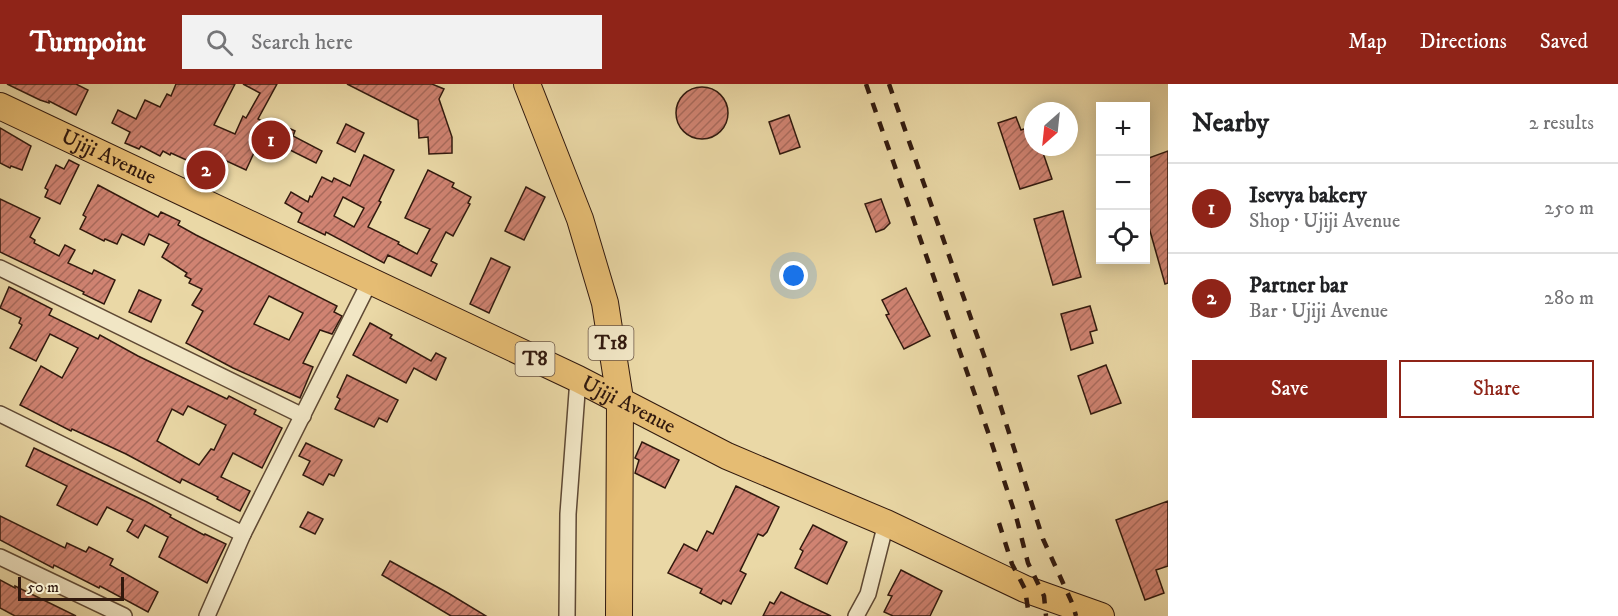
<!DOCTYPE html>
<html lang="en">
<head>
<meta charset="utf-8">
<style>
	:root { --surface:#fff; --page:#f2f2f2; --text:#202124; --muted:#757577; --line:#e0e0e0; --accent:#8f2418 }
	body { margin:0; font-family:"IM FELL DW Pica",serif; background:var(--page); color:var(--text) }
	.controls { position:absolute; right:18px; top:18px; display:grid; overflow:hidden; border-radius:0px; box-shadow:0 3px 15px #0003 }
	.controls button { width:54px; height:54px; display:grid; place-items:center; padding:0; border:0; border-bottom:2px solid var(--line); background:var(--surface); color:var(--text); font:30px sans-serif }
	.compass { position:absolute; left:1024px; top:18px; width:54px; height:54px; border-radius:50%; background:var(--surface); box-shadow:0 3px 15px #0003; rotate:207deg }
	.scale { position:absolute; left:18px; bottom:15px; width:106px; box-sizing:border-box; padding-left:6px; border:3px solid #31190e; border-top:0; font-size:16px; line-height:21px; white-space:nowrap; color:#31190e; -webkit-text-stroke:4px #f1e6c5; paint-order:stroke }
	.you { position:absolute; left:794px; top:192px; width:21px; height:21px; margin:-15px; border:4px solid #fff; border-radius:50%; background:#1a73e8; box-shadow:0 0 0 9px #1a73e833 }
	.badge { display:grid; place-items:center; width:39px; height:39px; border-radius:50%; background:var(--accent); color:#fff; font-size:20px; font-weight:700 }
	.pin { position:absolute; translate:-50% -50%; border:3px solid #fff; box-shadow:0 2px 6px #0006 }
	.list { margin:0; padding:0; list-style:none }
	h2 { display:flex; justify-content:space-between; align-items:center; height:78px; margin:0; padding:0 24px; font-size:26px }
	h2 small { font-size:20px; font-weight:400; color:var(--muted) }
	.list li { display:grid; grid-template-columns:39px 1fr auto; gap:18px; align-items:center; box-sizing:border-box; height:90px; padding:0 24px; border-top:2px solid var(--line) }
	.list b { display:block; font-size:22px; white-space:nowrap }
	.list p { margin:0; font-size:20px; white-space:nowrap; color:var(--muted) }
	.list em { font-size:20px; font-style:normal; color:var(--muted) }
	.actions { display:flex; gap:12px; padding:18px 24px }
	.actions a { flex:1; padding:14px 0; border:2px solid var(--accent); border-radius:0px; text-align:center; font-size:21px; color:var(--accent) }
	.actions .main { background:var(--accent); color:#fff }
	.icon { flex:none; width:33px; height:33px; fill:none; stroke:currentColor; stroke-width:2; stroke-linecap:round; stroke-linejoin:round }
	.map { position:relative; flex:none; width:1168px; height:532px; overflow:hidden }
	header { display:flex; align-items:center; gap:36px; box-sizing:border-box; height:84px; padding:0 30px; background:var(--accent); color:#fff }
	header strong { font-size:28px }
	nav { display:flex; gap:33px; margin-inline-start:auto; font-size:21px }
	.search { width:420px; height:54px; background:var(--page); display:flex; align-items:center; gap:15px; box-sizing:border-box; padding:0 21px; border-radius:0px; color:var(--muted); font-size:22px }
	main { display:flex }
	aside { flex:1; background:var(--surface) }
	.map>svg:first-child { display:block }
	.building { fill:url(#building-hatch); stroke:#31190e; stroke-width:1.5; fill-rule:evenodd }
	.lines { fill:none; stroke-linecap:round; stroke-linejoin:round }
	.minor-casing { stroke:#5f4934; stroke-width:18 }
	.trunk-casing { stroke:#31190e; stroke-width:28 }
	.minor { stroke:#f1e6c5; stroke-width:15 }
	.trunk { stroke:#e5bc73; stroke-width:26 }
	.rail { stroke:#31190e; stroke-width:4.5; stroke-dasharray:10 10; stroke-linecap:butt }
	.labels { text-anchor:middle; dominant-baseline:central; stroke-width:4.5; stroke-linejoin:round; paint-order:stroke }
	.shield { fill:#f1e6c5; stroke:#6b5645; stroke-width:1.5 }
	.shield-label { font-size:20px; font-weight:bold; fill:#31190e }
	.street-label { font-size:21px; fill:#31190e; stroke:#f1e6c5 }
</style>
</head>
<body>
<header>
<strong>Turnpoint</strong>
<div class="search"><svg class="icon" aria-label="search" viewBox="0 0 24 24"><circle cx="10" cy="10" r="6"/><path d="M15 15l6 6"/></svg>Search here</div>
<nav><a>Map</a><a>Directions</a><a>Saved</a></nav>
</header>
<main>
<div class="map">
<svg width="1168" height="532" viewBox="0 0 1168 532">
	<defs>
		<pattern id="building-hatch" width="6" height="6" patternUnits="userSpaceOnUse" patternTransform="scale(1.5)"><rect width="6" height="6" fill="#d08372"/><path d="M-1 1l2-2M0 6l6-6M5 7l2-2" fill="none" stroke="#a96a5c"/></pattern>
	</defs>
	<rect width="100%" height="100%" fill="#ead8a6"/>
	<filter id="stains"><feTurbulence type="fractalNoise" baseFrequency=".00333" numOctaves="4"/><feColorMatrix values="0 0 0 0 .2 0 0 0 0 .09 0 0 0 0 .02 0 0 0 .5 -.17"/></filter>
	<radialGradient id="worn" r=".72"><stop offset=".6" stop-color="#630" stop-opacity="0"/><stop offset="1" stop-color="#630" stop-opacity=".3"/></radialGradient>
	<g class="building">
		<path d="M 7,0 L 76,0 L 88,6 L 76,31 L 49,17 L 49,19 L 40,16 Z"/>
		<path d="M 176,0 L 235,0 L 214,41 L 235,50 L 243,32 L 246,34 L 260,9 L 243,0 L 277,0 L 258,35 L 281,47 L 284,42 L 295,47 L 293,52 L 322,67 L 316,79 L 280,61 L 278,65 L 260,56 L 246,86 L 218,73 L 207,95 L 190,86 L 193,79 L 171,69 L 170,71 L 163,67 L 160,72 L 141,62 L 139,65 L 125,59 L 130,48 L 112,39 L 118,26 L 136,35 L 145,16 L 160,23 L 167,10 L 171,12 Z"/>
		<path d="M 347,0 L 432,0 L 444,5 L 439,15 L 452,53 L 452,69 L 429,70 L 428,53 L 419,54 L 418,36 Z"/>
		<circle cx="702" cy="29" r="26"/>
		<path d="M 789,31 L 800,63 L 780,70 L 769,38 Z"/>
		<path d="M 1016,33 L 1021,46 L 1033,42 L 1033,63 L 1041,63 L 1052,95 L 1020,105 L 998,39 Z"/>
		<path d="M 346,40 L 364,49 L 355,68 L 337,59 Z"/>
		<path d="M 0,44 L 31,62 L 22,86 L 11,82 L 10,84 L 0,79 Z"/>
		<path d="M 1168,67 L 1168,199 L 1165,200 L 1146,133 L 1146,108 L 1149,107 L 1146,97 L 1146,75 Z"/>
		<path d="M 364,71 L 394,86 L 379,117 L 381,118 L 368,143 L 399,158 L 398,160 L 417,170 L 430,145 L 405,134 L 428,86 L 454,99 L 452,103 L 471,113 L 468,119 L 470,120 L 453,152 L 446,148 L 431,177 L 437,180 L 431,192 L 388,171 L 384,179 L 326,148 L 325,151 L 298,138 L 302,129 L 285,119 L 291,108 L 308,118 L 310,112 L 312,113 L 322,93 L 332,98 L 334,94 L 350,102 ZM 343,113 L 364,124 L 354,143 L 334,132 Z"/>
		<path d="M 69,76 L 79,81 L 60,120 L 45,113 L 48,106 L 45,104 L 56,81 L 64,85 Z"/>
		<path d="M 98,101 L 158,133 L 161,128 L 180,137 L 178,141 L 196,151 L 337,222 L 334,228 L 342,232 L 332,250 L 320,246 L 303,279 L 313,283 L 300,314 L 233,284 L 186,259 L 203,227 L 192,221 L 202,205 L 189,199 L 191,195 L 185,192 L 187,189 L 162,173 L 169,160 L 149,150 L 144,161 L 122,150 L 117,160 L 105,155 L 104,157 L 80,145 L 86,133 L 83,131 ZM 269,212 L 303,229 L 289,256 L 254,240 Z"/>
		<path d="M 526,103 L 545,113 L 524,156 L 505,147 Z"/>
		<path d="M 0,115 L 40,134 L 30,153 L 35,156 L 34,159 L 59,172 L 65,161 L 75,166 L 68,179 L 92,190 L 94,186 L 115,196 L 104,220 L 83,210 L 84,208 L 0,168 Z"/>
		<path d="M 881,115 L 890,139 L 884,145 L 876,148 L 865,120 Z"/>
		<path d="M 1063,127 L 1081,193 L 1053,201 L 1034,135 Z"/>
		<path d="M 491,174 L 510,183 L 489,229 L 470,220 Z"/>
		<path d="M 9,203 L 52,225 L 49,231 L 98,255 L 100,251 L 138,272 L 227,315 L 229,312 L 256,326 L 254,330 L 282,344 L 262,384 L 233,369 L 221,393 L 250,407 L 240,427 L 217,415 L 218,413 L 182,395 L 180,399 L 126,370 L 72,345 L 71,347 L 20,321 L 41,282 L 62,294 L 78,264 L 50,250 L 36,277 L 10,264 L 22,241 L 19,239 L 21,234 L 0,224 ZM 188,322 L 226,341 L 214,366 L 211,365 L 199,381 L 157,357 L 172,325 L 183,331 Z"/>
		<path d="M 906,204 L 930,252 L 904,265 L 886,231 L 889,230 L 882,216 Z"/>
		<path d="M 139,206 L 161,216 L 151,238 L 129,228 Z"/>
		<path d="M 1090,222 L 1097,246 L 1090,248 L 1093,259 L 1071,266 L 1061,230 Z"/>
		<path d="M 370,239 L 392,251 L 390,254 L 431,277 L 436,269 L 446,274 L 436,296 L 414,284 L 406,299 L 353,271 Z"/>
		<path d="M 1106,281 L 1121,319 L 1091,330 L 1078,292 Z"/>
		<path d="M 347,291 L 398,316 L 387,338 L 379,334 L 374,343 L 335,325 L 340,315 L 337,313 Z"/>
		<path d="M 642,358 L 679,376 L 665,404 L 635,389 L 639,376 L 635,374 Z"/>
		<path d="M 306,359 L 342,376 L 334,392 L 329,390 L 323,401 L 303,391 L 310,377 L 299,372 Z"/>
		<path d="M 34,364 L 147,418 L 171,431 L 170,433 L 204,451 L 205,450 L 226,460 L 207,499 L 159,473 L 168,453 L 145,441 L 138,454 L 127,447 L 133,436 L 107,423 L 97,441 L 57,421 L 67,402 L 26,382 Z"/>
		<path d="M 736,402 L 779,423 L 767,448 L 763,452 L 758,450 L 740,487 L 746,490 L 731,520 L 723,516 L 721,520 L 700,509 L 702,505 L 668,489 L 684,460 L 697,467 L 707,447 L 713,450 Z"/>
		<path d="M 1168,417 L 1168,482 L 1156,486 L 1164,509 L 1145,516 L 1116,436 Z"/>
		<path d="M 308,428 L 323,435 L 315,450 L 300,443 Z"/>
		<path d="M 0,432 L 65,464 L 67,459 L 86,468 L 89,463 L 113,475 L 110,481 L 158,508 L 148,528 L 100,502 L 99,504 L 54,481 L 53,484 L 0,456 Z"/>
		<path d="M 813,441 L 847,458 L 827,500 L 795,484 L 803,467 L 800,465 Z"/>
		<path d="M 390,477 L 448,509 L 486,532 L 451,532 L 382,491 Z"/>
		<path d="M 901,486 L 942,507 L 930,532 L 893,532 L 884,528 L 892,512 L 888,511 Z"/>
		<path d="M 0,496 L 15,504 L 15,502 L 76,532 L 15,532 L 0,524 Z"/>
		<path d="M 781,508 L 801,518 L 831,532 L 763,532 L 770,518 L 774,520 Z"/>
	</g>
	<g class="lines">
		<g class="minor-casing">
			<g id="minor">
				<path d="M 0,184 L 303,332"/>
				<path d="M 0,330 L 243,450"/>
				<path d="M 0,473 L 124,532"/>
				<path d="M 207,532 L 243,450 L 370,197"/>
				<path d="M 567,532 L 568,430 L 578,295"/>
				<path d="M 856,532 L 868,510 L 886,439"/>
			</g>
		</g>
		<g class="trunk-casing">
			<g id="trunk">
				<path d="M 527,0 L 580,135 L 605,219 L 620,315 L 619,532"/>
				<path id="s1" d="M 0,22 L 578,295 L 727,372 L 886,439 L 1025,505 L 1101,532"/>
			</g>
		</g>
		<use href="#minor" class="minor"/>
		<use href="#trunk" class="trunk"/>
		<g class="rail">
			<path d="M 866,0 L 988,348 L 1017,436 L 1028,479 L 1044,512 L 1046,532"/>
			<path d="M 889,0 L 988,283 L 1043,455 L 1073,521 L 1076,532"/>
			<path d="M 999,439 L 1012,480 L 1025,505 L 1029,532"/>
		</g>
	</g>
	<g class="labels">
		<g class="shield">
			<rect x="588.5" y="242" width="45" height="34" rx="4.5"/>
			<rect x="515.5" y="258" width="39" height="34" rx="4.5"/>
		</g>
		<g class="shield-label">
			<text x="611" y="259">T18</text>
			<text x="535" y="275">T8</text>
		</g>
		<g class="street-label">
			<text stroke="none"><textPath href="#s1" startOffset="120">Ujiji Avenue</textPath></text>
			<text stroke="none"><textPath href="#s1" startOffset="696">Ujiji Avenue</textPath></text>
		</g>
	</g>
	<rect width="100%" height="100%" filter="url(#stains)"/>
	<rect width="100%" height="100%" fill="url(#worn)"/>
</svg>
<div class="controls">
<button>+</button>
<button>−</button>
<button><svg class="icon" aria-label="locate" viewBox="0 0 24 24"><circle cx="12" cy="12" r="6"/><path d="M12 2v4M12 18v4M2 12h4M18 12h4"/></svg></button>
</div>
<svg class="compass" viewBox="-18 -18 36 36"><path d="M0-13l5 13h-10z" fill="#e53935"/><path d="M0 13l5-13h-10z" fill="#757577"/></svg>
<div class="scale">50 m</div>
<div class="you"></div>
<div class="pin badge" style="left:271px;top:56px">1</div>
<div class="pin badge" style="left:206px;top:86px">2</div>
</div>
<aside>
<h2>Nearby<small>2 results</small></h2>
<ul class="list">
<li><span class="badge">1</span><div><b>Isevya bakery</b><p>Shop · Ujiji Avenue</p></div><em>250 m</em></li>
<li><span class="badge">2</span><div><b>Partner bar</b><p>Bar · Ujiji Avenue</p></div><em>280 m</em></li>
</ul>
<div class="actions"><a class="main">Save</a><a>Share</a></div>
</aside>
</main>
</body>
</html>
